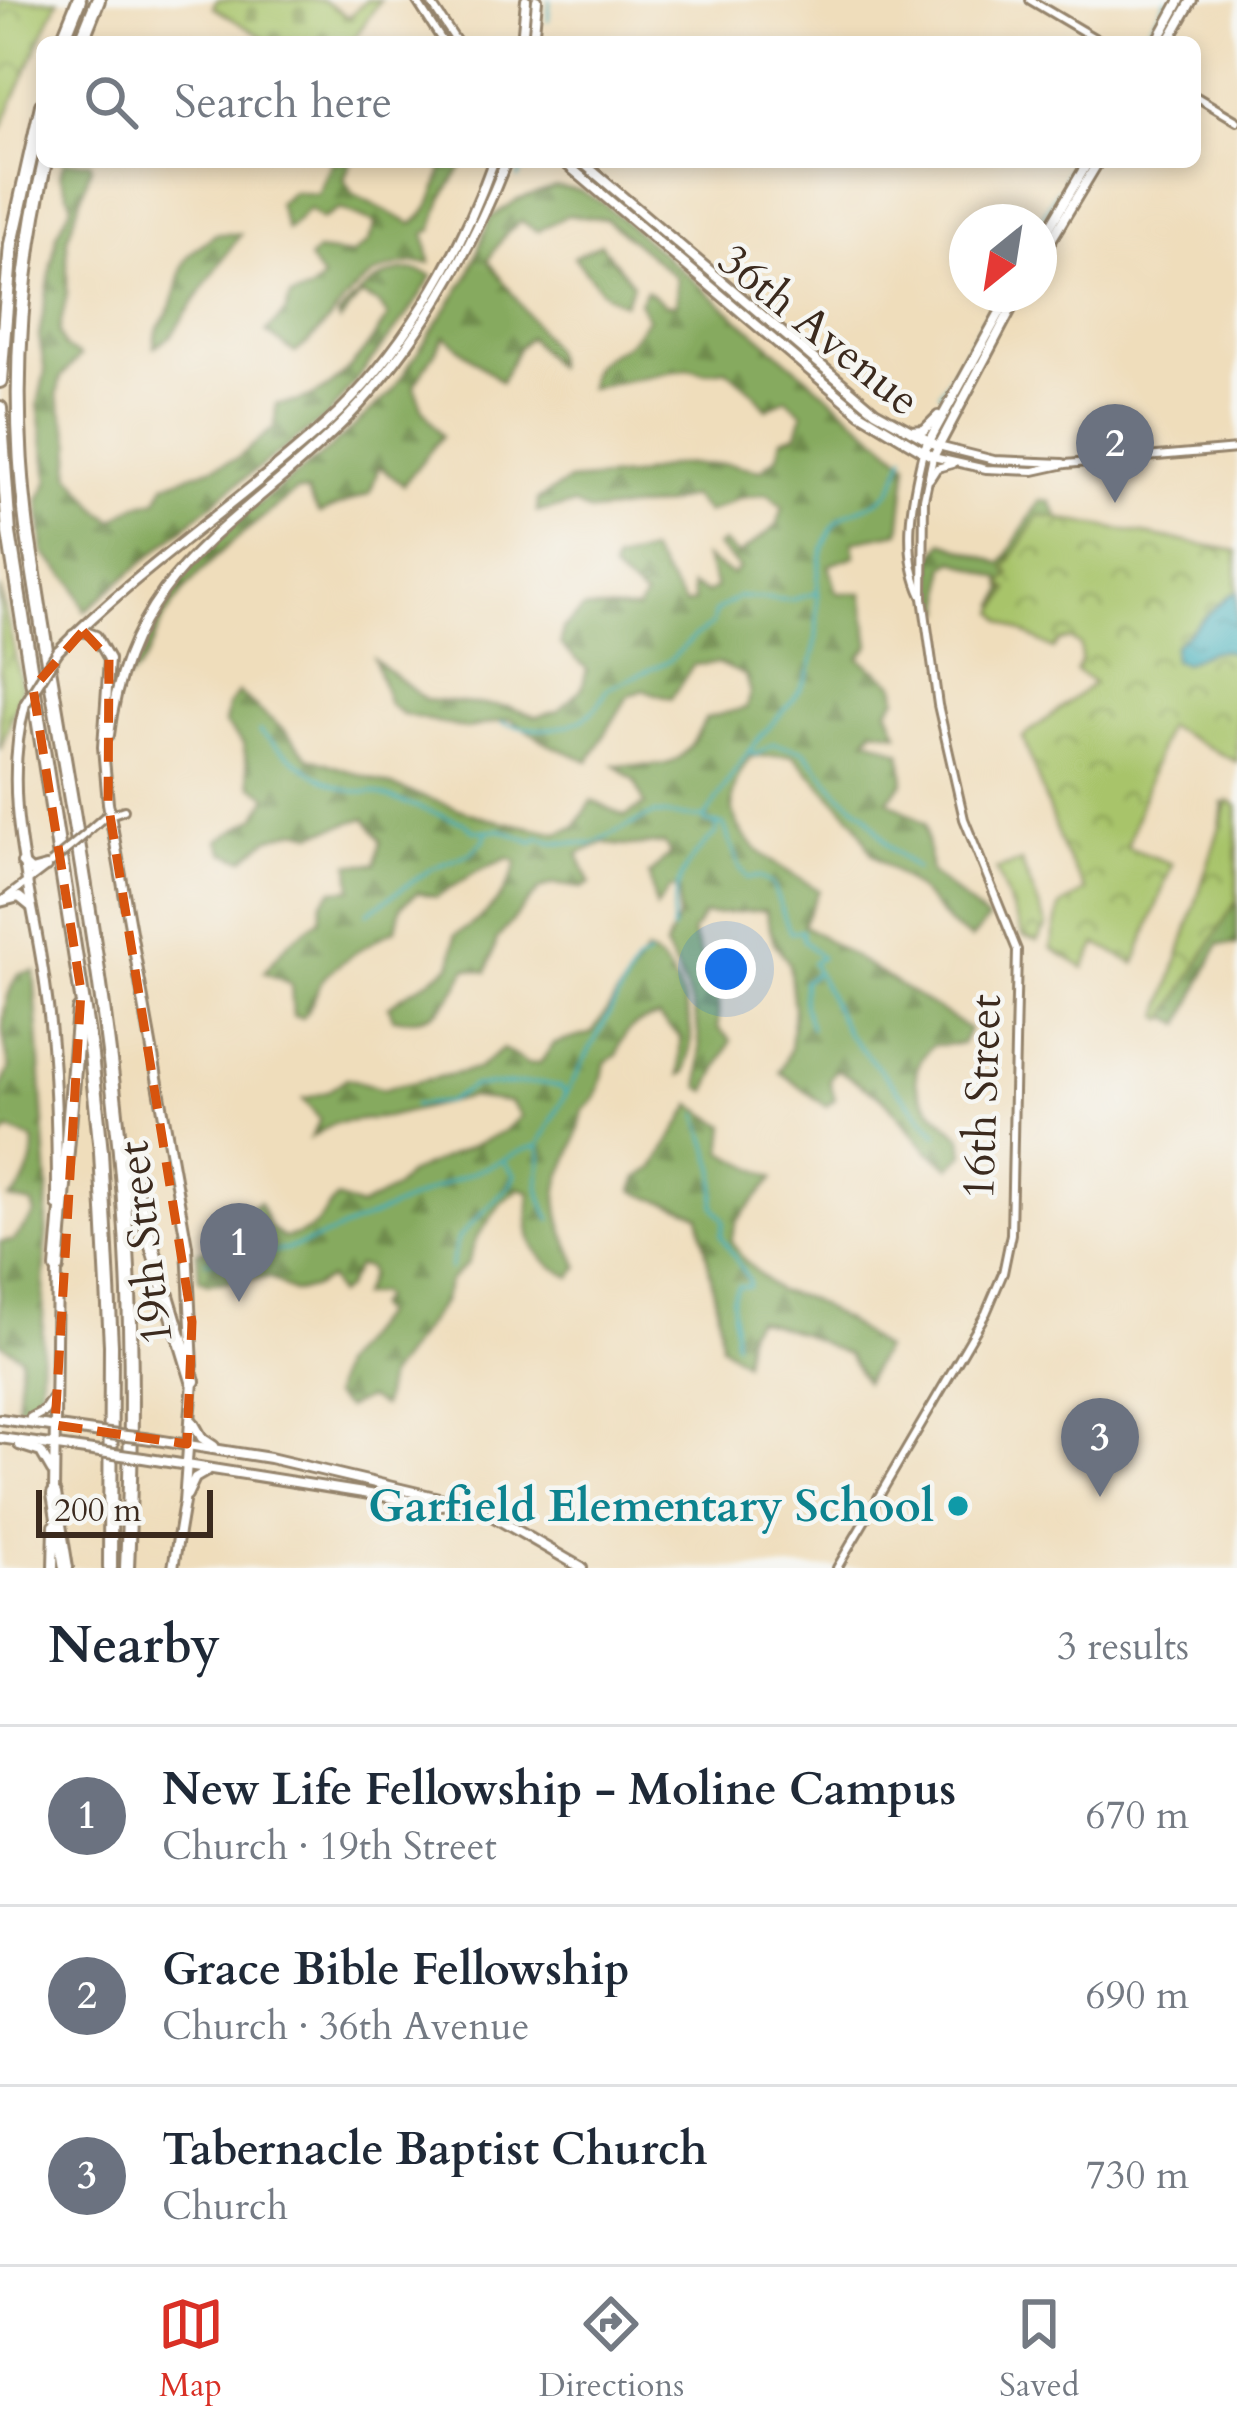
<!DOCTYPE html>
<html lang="en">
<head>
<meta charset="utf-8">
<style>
	:root { --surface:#fff; --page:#f6f6f7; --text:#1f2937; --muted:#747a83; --line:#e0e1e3; --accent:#d93025 }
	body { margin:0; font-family:Cardo,serif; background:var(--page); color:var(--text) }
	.compass { position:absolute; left:949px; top:204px; width:108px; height:108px; border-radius:50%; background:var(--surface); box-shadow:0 6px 18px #0003; rotate:210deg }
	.scale { position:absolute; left:36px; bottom:30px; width:177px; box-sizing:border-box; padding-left:12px; border:6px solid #3b2a1e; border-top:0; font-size:33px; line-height:42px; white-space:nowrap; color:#3b2a1e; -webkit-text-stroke:9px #f6f6f2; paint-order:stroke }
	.you { position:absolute; left:726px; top:969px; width:42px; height:42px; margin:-30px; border:9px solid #fff; border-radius:50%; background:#1a73e8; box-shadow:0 0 0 18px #1a73e833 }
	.badge { display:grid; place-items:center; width:78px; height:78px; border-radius:50%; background:var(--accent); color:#fff; font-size:39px; font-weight:700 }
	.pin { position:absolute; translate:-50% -99px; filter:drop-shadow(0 3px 6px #0008) }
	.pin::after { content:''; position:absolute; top:63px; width:42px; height:36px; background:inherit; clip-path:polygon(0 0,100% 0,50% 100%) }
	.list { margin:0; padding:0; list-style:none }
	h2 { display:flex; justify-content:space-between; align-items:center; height:156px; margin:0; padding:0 48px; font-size:51px }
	h2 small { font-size:39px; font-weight:400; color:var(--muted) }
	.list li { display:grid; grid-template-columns:78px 1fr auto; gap:36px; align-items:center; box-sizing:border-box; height:180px; padding:0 48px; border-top:3px solid var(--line) }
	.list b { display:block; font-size:45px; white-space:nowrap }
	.list p { margin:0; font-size:39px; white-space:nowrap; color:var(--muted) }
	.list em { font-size:39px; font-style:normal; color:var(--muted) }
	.icon { flex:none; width:66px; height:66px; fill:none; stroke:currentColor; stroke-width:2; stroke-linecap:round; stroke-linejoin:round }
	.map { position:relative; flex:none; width:1237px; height:1568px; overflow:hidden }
	.search { position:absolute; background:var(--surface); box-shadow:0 6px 18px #0003; left:36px; right:36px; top:36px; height:132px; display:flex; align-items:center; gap:30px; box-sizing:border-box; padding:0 42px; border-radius:18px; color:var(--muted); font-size:45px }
	.sheet { height:696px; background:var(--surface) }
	nav { display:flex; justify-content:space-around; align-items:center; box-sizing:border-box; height:168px; border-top:3px solid var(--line); background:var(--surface); font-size:33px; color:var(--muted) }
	nav a { display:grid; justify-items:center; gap:6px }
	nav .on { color:var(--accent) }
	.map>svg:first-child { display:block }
	.forest { fill:url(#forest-firs); stroke:#606a3e; stroke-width:3 }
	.cemetery { fill:url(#cemetery-stones); stroke:#727744; stroke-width:3 }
	.park { fill:url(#park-crowns); stroke:#727744; stroke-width:3 }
	.water { fill:url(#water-ripples); stroke:#3d6c6c; stroke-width:3 }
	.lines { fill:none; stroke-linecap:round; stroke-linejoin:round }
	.stream { stroke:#3faeba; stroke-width:3 }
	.tertiary-casing { stroke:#95846c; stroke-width:12 }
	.secondary-casing { stroke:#95846c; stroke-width:14 }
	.motorway-casing { stroke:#95846c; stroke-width:18 }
	.tertiary { stroke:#fff; stroke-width:6 }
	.secondary { stroke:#fff; stroke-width:8 }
	.motorway { stroke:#fff; stroke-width:12 }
	.tertiary-bridge-casing { stroke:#95846c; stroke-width:12; stroke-linecap:butt }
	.secondary-bridge-casing { stroke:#95846c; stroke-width:14; stroke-linecap:butt }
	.tertiary-bridge { stroke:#fff; stroke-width:6 }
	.secondary-bridge { stroke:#fff; stroke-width:8 }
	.marked { fill:none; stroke:#d7540e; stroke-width:9; stroke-dasharray:24 15; stroke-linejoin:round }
	.culture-dot { fill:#0f9aa8; stroke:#f6f6f2; stroke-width:4.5 }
	.labels { text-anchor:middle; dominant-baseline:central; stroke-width:9; stroke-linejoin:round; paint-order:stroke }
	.street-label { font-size:45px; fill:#3b2a1e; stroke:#f6f6f2 }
	.culture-label { font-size:45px; font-weight:bold; fill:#0d838f; stroke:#f6f6f2; text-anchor:end }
</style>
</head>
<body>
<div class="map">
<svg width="1237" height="1568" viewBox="0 0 1237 1568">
	<defs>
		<pattern id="forest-firs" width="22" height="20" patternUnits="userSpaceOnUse" patternTransform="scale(3)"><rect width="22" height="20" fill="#86aa5e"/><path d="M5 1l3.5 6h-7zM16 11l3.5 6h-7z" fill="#6f8b4d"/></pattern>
		<pattern id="cemetery-stones" width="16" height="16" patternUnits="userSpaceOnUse" patternTransform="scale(3)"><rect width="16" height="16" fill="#a8c46a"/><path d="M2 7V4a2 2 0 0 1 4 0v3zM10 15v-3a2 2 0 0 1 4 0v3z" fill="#8a9f57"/></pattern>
		<pattern id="park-crowns" width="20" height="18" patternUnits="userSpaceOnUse" patternTransform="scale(3)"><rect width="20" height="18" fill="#a8c46a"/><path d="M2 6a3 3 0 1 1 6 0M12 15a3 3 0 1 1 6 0" fill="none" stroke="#8a9f57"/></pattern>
		<pattern id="water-ripples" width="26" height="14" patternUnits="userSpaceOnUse" patternTransform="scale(3)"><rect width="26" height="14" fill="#3faeba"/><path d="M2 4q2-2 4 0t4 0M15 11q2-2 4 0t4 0" fill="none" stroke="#368e97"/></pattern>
	</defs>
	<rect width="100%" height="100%" fill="#f6f6f2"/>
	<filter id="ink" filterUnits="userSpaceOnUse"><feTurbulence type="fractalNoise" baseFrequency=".00833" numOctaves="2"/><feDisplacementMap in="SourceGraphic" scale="24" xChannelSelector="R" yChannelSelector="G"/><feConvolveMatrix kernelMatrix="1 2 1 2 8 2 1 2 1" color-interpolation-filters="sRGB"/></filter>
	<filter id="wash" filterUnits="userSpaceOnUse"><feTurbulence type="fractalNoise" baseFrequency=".004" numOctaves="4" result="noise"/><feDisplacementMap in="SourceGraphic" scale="48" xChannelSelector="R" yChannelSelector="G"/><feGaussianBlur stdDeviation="2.7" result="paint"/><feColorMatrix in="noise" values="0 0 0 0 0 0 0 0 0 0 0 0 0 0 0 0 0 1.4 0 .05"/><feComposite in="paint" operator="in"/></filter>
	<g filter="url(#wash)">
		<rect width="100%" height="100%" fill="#efddbb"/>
		<g class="forest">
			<path d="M 64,162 L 90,162 L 91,167 L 67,239 L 67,294 L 59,332 L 65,347 L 80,356 L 61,377 L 57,396 L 72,444 L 70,474 L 100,511 L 114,520 L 137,505 L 157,500 L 165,484 L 237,459 L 275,427 L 276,404 C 330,404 360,358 388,317 L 379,304 L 361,295 L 340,321 L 338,316 C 362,289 394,257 432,276 L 409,313 L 327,417 L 226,492 L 85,611 L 74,584 L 44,553 L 39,500 L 49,481 L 38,404 L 45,372 L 39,336 L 57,235 L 72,204 L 60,175 Z"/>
			<path d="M 332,162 L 351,162 L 344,179 L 353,194 L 412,224 C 433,211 438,185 444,162 L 465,162 L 442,199 L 432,230 L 425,233 L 430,263 C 351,260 348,314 295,353 L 266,332 L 286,312 L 290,297 L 309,292 L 323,280 L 309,259 L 317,251 L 351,255 L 368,243 L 376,223 L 340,209 L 322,219 L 309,209 L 287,230 L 278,203 L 292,192 L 318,194 Z"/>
			<path d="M 556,187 L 581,191 L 604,204 L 908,463 L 900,532 L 853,541 L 855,556 L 829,565 L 837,593 L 862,593 L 870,645 L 859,658 L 895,684 L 897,698 L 888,709 L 898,733 L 874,729 L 867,738 L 901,752 L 904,782 L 888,800 L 925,824 L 931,873 L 988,920 L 971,939 L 949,924 L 921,892 L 872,854 L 856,822 L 793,755 L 750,757 C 700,827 766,859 819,890 L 803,925 L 969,1029 L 962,1044 L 933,1045 C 893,1083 931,1109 962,1137 L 964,1154 L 950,1167 L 928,1151 L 885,1100 L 837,1069 L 829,1079 L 835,1099 L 826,1106 L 780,1072 L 790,1049 L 794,1009 L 789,963 L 774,942 L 765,910 L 703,915 L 692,933 L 718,997 L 718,1028 L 731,1040 L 707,1091 L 700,1087 C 703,1023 694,1003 665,947 L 678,917 L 679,890 L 670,888 L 656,908 L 649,875 L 670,854 L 665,844 C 643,843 625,850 605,842 L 578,854 L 590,883 L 582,888 L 554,884 L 540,889 L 497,939 L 487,972 L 467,968 C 449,1002 436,1026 393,1018 L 389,1006 C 410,989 432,981 452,964 L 455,935 C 485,919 508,895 517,862 L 508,858 L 478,871 L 436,897 L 418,892 L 401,906 L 396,929 C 378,937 330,967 321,982 C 314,996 313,1006 302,1018 L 293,1016 L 291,984 L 264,972 L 289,942 L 320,919 L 322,902 L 333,890 L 352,889 L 350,864 L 376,864 L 381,840 L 365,818 L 313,834 L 297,830 L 268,839 L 244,859 L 225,853 L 219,840 L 257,817 L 268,796 L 251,785 L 243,744 L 225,724 L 228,706 L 238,693 L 284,730 L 308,757 L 485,818 L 558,833 L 575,827 L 592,801 L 625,816 L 645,805 L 635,781 L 615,765 C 672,766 679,772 706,718 L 746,708 L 750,693 L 745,675 L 717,663 L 693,665 L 671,699 L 644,690 L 628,696 L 589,761 L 550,745 L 510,719 L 466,729 L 403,714 L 389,704 L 374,659 L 425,700 L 509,707 L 536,717 L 558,711 L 582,688 L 587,669 L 561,645 L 563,629 L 584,609 L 638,610 L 645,598 L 612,571 L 614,562 L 649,552 L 685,605 L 694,602 L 691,586 L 707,593 L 716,587 L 705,558 L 732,575 L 739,568 L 717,546 L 723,543 L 738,555 L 777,526 L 783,507 L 768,494 L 740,498 L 707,513 L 691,496 L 663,505 L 590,512 L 574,505 L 537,512 L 538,500 L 569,481 L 633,476 L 672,465 L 728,464 L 761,470 L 778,456 L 782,439 L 797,434 L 803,413 L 786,398 L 767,409 L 752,391 L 726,369 L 704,372 L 689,368 L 589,388 C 589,358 608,357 628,343 C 636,337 641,326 648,318 L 639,302 L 646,290 L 666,305 L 677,304 L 676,277 L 606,219 L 568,215 L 537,231 L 521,221 L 507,232 L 488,260 L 553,350 L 554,366 L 529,337 L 518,348 L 501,382 L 445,336 L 414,385 L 422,408 L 442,436 L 403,485 L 379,466 L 370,493 L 319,514 L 307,492 L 296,491 C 248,530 198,564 165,617 C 152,639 147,669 125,681 L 144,636 L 182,577 L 242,517 L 328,450 L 391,393 L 469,275 L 490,218 L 517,200 Z"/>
			<path d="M 216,234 L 240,234 L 171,336 L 154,347 C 156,321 164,325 172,304 C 188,262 171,265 216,234 Z"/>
			<path d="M 600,244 L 633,284 L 624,304 L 603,292 L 574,257 Z"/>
			<path d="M 1040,500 L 1050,501 L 1062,524 L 1002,614 L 997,605 L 1004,590 L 1001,579 L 954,560 L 945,567 L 945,611 L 938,611 L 932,557 L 944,542 L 1002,564 Z"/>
			<path d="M 1223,803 L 1237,809 L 1237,945 L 1219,944 L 1182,1024 L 1163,1014 L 1220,829 Z"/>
			<path d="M 646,953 C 671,959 690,1010 691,1034 C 691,1046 688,1060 686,1072 L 680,1075 L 680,1037 L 658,1017 C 634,1022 622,1031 617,1055 L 605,1063 C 601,1082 600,1099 583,1110 C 579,1134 572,1152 562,1174 C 549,1205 566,1240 579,1267 L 571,1277 C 528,1255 526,1239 530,1192 L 520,1188 L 501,1203 L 476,1239 L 468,1263 L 449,1281 L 443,1302 L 388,1376 L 382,1406 L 368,1398 L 345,1408 L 332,1396 L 339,1366 L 381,1314 L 375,1307 L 382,1298 L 378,1293 L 360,1296 L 370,1275 L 368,1268 L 357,1266 L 345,1289 L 337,1295 L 329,1278 L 312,1288 L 293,1292 L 269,1277 L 208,1284 L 199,1279 L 197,1252 L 208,1249 L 226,1258 C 236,1245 248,1242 259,1230 L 247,1210 L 259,1202 L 269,1227 L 283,1238 C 321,1231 315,1222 337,1198 L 360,1207 L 394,1189 L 408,1174 L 503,1132 L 521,1116 L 510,1102 L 469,1097 L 387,1117 L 335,1123 L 311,1137 L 320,1120 L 303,1099 L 327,1092 L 347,1078 L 383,1089 L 477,1069 L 503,1049 L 527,1064 L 540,1063 L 554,1044 L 592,1033 Z"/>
			<path d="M 34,971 L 48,1187 L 40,1395 L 31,1413 L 17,1413 L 21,1356 L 0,1343 L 0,1242 L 13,1241 L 35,1214 L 32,1204 L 10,1199 C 26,1189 36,1158 33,1140 L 10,1130 L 0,1139 L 0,1089 L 10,1068 C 0,1034 0,1005 18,974 Z"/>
			<path d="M 692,1105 L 726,1126 L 723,1152 L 774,1178 L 736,1222 L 731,1241 L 743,1259 L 778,1291 L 806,1298 L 846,1321 L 883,1349 L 865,1382 L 848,1355 L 800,1333 L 756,1319 L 747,1330 L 744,1362 L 721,1345 L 718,1312 L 699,1216 C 677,1202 655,1203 633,1190 L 638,1178 L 654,1168 Z"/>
		</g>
		<path class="cemetery" d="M 217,0 L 322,0 L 349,17 L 366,0 L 380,0 L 352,42 L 270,42 L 213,7 Z"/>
		<g class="park">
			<path d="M 0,0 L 58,0 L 0,131 Z"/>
			<path d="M 1039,515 L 1237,551 L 1237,762 L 1166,726 L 1127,847 L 1172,864 L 1135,964 L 1097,944 L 1084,968 L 1051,948 L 1060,907 L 1086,891 L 1063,850 L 1023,737 L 1094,683 L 1076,671 L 1081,661 L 1080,645 L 1070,639 L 1059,641 L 1053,649 L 1003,621 L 996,612 L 1009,590 L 1002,585 L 1010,573 L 1005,569 Z"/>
			<path d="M 0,588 L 22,688 L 0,750 Z"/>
			<path d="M 1228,801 L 1237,806 L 1237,899 L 1165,1020 L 1160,1016 Z"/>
			<path d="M 1021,862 L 1047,926 L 1037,941 L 1023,936 L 996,870 Z"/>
		</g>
		<path class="water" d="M 1237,591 L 1237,655 C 1218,644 1202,655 1184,663 L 1173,660 L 1174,645 C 1191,632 1224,596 1237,591 Z"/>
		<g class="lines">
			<g class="stream">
				<path d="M 548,21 L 550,0"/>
				<path d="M 1141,42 L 1166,0"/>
				<path d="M 518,178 L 525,162"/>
				<path d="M 1064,178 L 1073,162"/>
				<path d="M 1039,223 L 1058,189"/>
				<path d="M 940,393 L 995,302"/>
				<path d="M 918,423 L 935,406"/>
				<path d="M 502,723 C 541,734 590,733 607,689 L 669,661 L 695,636 L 712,625 L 715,612 L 738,597 L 791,600 L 816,593"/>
				<path d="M 259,731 C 287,755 334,797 373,792 L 464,823 L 474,831 L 501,830 L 533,842 L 539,837 L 551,842 L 591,844 L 653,814 L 704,818"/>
				<path d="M 749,751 L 755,755 L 774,744 L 804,751 L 841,795 L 865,813 L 890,847 L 916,869"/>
				<path d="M 716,824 L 724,825 L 739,866 L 747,878 L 759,877 L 772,884 L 790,932 L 802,930 L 803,940 L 821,958 L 812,962 L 847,1033 L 937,1134"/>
				<path d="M 367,913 L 431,869 L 471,853 L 484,840 L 486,832"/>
				<path d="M 672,931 C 673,884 682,864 717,833 L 716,824 L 705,822 L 705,818 C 722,792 737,765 757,741 C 776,717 802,697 811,666 C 825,622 807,573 831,530 C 845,505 876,511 891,489 C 897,480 900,466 905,455"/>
				<path d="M 811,1028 L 804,1006 L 804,981 L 816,973"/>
				<path d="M 414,1105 L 447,1102 L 473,1086 L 542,1083 L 561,1087 L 566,1093"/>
				<path d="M 698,1114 L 716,1171 L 714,1206 L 724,1220 L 721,1236 L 749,1280 L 749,1286 L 738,1286 L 732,1298 L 735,1343"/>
				<path d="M 539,1148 C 544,1161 538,1165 539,1179 C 539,1194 544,1207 551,1220"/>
				<path d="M 206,1261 C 305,1261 396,1200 487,1167 C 504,1161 521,1148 538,1146 L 636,964 L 648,956"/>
				<path d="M 450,1269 L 458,1238 L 510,1185 L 515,1175 L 504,1162"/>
			</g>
		</g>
	</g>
	<g filter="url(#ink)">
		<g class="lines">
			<g class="tertiary-casing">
				<g id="tertiary">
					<path d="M 416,0 L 443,42"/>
					<path d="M 429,0 L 457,42"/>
					<path d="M 1030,0 L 1101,42"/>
					<path d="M 1195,96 L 1237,121"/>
					<path d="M 938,446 L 994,460 L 1063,463"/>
					<path d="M 930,479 L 937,468 L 952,464"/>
					<path d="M 922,596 C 901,552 912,497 923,452"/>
					<path d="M 87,832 L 104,817 L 124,810"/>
					<path d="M 2,901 L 44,869"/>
					<path d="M 837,1568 L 986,1313 L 1003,1273 L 1011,1234 L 1017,950 L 964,819 L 938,705 L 923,598 L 924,499 L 933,457 L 986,469 L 1034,471 L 1066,464 L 1237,449"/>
				</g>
			</g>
			<g class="secondary-casing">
				<g id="secondary">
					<path d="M 522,42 L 526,0"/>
					<path d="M 533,42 L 537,0"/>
					<path d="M 1157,42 L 1180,0"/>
					<path d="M 1168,42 L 1192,0"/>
					<path d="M 564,162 L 860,413 L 933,457 L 1019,294"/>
					<path d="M 582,162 L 875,411 L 938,446"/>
					<path d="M 1039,245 L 1088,162"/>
					<path d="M 1039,260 L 1098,162"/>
					<path d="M 911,431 L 924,430 L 938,416"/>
					<path d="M 923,452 L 1010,294"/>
					<path d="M 73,635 L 83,631 L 96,636 L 109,659 L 103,747 L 108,803 L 187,1246 L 193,1366"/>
					<path d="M 58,651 C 139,568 239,503 325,425 C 401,356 459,258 493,162"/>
					<path d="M 25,704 C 0,798 32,888 45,984 C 56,1057 57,1131 57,1205"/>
					<path d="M 109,735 C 129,565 243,525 348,417 C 417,345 470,254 506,162"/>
					<path d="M 22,863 L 31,871 L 46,867"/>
					<path d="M 0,902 L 19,897 L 30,906"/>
					<path d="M 31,1418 L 44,1411 L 54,1396"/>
					<path d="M 0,1419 L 101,1433"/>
					<path d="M 193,1422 L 202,1438 L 214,1446"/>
					<path d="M 0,1438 L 100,1452"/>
					<path d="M 144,1438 L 270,1458 L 439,1498 L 492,1516 L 582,1568"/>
					<path d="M 19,1445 L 41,1452 L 52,1471"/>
					<path d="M 143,1458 L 439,1505 L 450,1504"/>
					<path d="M 54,1493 L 57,1268"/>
					<path d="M 187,1495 L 195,1478 L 207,1471"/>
					<path d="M 53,1568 L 54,1526"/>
					<path d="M 173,1568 L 184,1502 L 193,1381"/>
				</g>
			</g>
			<g class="motorway-casing">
				<g id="motorway">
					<path d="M 62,42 L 79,0"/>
					<path d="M 81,42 L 98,0"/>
					<path d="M 45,162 C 17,283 12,406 27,528 C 55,720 94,911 115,1104 C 133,1258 134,1414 127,1568"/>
					<path d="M 0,381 L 11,244 L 42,105"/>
					<path d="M 0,408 L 9,533 L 91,1055 L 101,1152 L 111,1345 L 110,1568"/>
					<path d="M 127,1164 L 193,1381"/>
					<path d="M 57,1268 L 79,1010"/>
					<path d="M 54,1494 L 66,1568"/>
				</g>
			</g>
			<use href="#tertiary" class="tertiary"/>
			<use href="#secondary" class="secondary"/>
			<use href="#motorway" class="motorway"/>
			<g class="tertiary-bridge-casing">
				<path id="tertiary-bridge" d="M 51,863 L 87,833"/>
			</g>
			<g class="secondary-bridge-casing">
				<g id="secondary-bridge">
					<path d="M 25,704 L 58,651"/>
					<path d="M 101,1433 L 144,1438"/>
					<path d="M 100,1452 L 143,1458"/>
				</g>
			</g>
			<use href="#tertiary-bridge" class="tertiary-bridge"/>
			<use href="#secondary-bridge" class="secondary-bridge"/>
		</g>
	</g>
	<path class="marked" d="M 83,631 L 109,659 L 108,803 L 192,1322 L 187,1444 L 55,1425 L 81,991 L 33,688 Z"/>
	<circle class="culture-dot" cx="958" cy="1506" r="12"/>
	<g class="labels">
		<g class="street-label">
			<text transform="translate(819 330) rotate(39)">36th Avenue</text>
			<text transform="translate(982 1097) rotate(-88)">16th Street</text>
			<text transform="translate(145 1243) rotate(-97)">19th Street</text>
		</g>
		<g class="culture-label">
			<text x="934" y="1506">Garfield Elementary School</text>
		</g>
	</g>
</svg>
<svg class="compass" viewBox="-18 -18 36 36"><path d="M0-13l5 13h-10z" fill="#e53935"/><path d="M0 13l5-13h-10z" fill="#747a83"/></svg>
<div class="scale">200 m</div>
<div class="you"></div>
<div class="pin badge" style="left:239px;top:1302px;background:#6b7280">1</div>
<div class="pin badge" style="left:1115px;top:503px;background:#6b7280">2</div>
<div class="pin badge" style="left:1100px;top:1497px;background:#6b7280">3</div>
<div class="search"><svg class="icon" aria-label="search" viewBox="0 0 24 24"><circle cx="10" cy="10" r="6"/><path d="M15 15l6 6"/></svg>Search here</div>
</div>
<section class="sheet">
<h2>Nearby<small>3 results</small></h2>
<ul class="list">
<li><span class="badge" style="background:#6b7280">1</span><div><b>New Life Fellowship - Moline Campus</b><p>Church · 19th Street</p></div><em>670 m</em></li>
<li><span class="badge" style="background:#6b7280">2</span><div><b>Grace Bible Fellowship</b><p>Church · 36th Avenue</p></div><em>690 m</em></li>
<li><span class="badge" style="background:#6b7280">3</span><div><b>Tabernacle Baptist Church</b><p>Church</p></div><em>730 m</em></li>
</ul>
</section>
<nav>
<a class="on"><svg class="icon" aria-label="map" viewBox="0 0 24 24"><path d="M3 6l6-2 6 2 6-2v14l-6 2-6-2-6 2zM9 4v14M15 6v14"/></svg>Map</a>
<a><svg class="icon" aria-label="directions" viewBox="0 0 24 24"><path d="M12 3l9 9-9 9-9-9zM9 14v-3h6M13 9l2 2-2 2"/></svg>Directions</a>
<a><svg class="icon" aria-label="saved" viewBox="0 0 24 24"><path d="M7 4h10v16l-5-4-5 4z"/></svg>Saved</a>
</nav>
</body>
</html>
